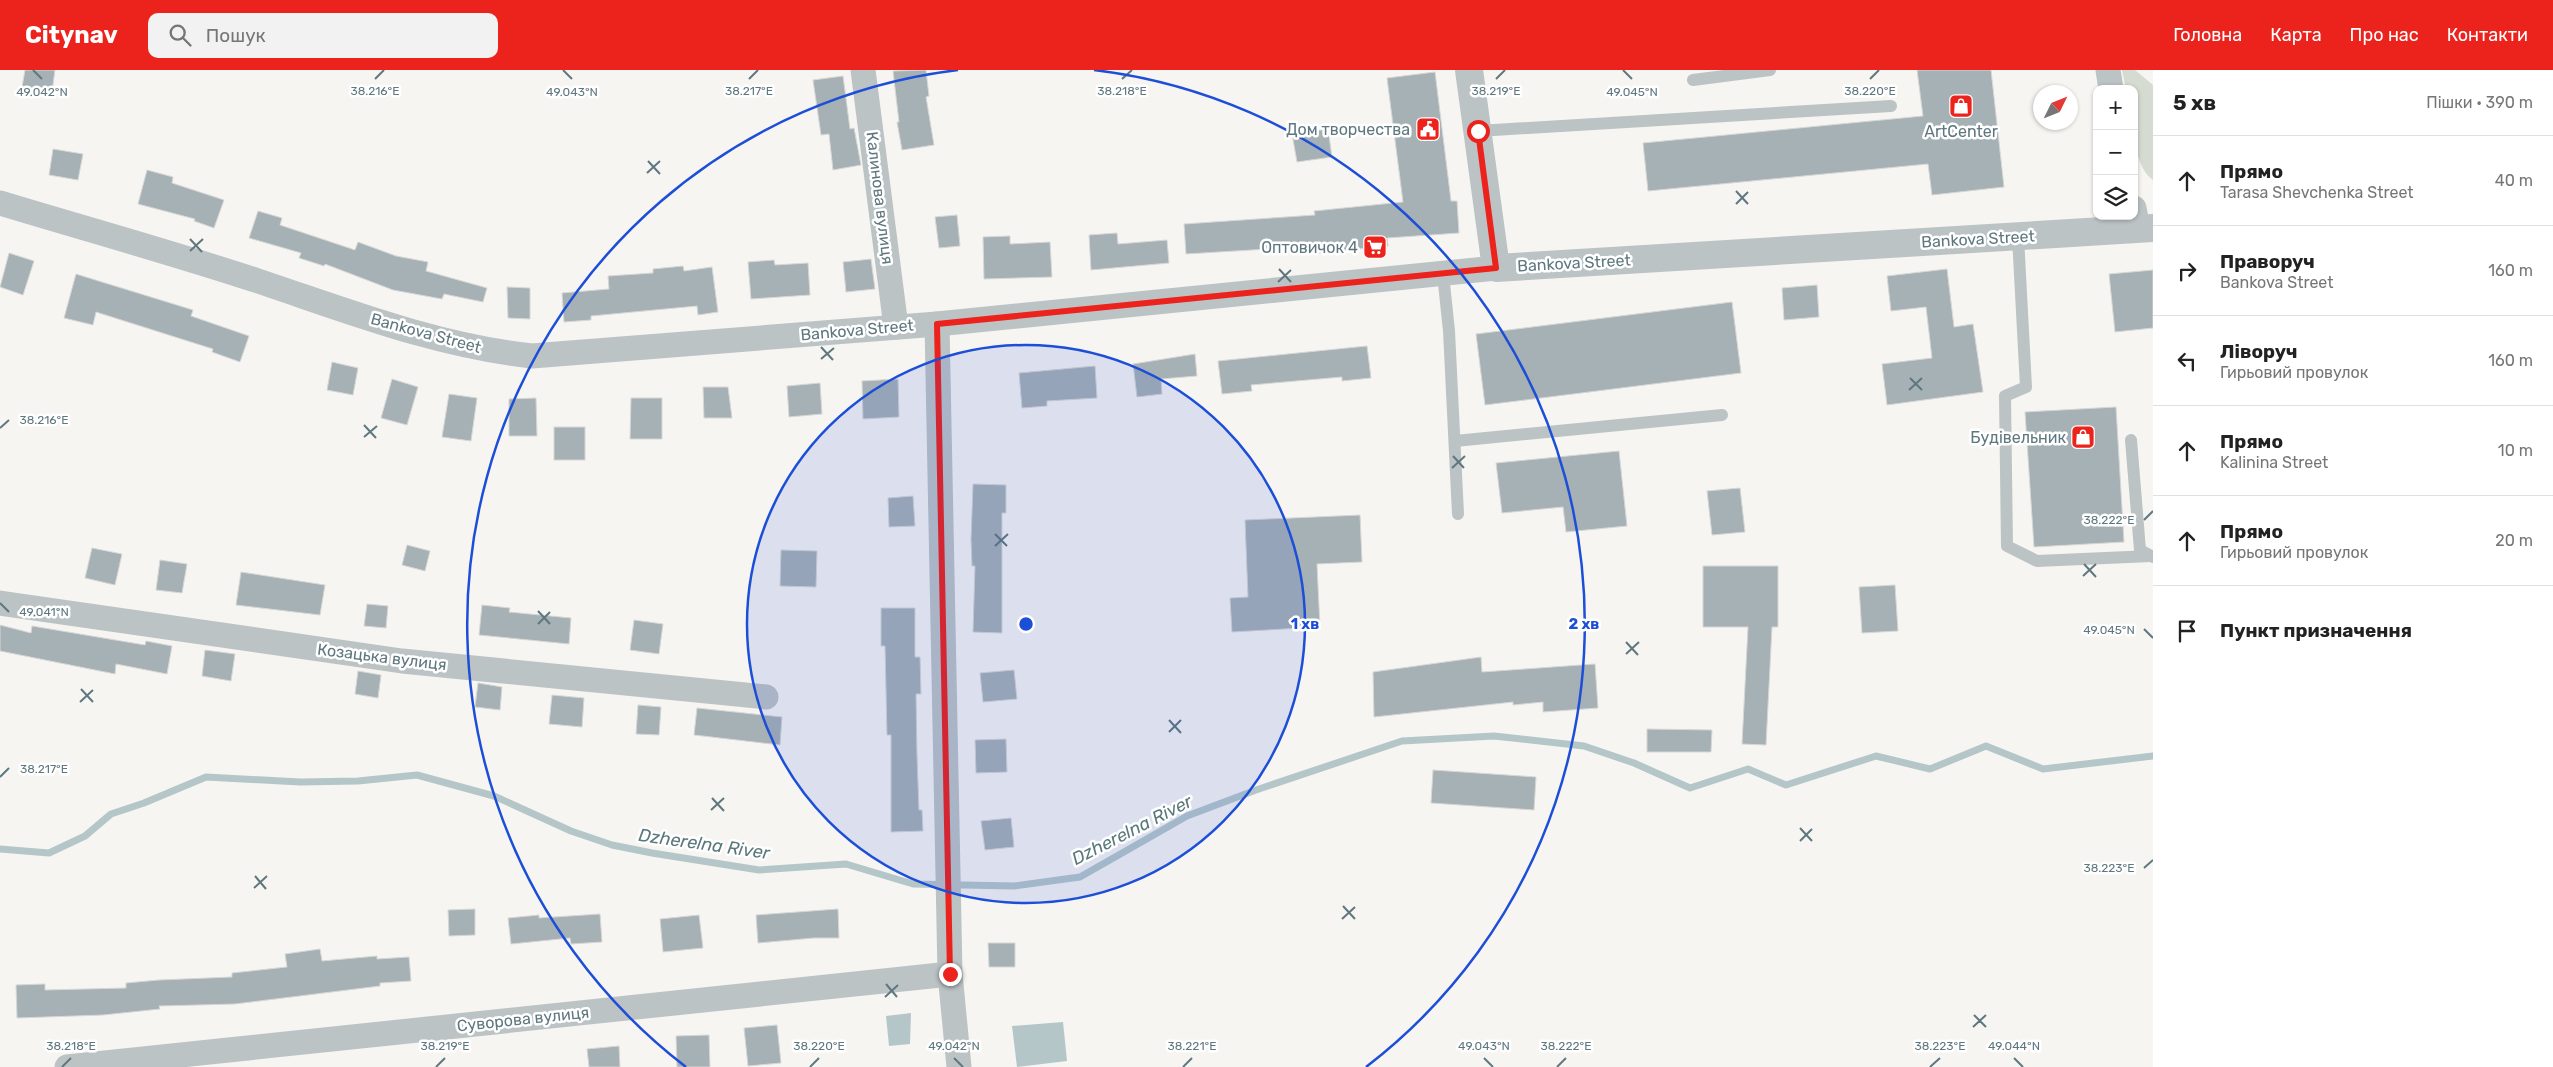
<!DOCTYPE html>
<html lang="uk">
<head>
<meta charset="utf-8">
<style>
	:root { --surface:#fff; --page:#f2f2f2; --text:#222; --muted:#767676; --line:#e0e0e0; --accent:#ec221c }
	body { margin:0; font-family:Rubik,sans-serif; background:var(--page); color:var(--text) }
	.controls { position:absolute; right:15px; top:15px; display:grid; overflow:hidden; border-radius:10px; box-shadow:0 1px 4px #0004 }
	.controls button { width:45px; height:45px; display:grid; place-items:center; padding:0; border:0; border-bottom:1px solid var(--line); background:var(--surface); color:var(--text); font:25px sans-serif }
	.compass { position:absolute; left:2033px; top:15px; width:45px; height:45px; border-radius:50%; background:var(--surface); box-shadow:0 1px 4px #0004; rotate:47deg }
	.stop { position:absolute; width:15px; height:15px; margin:-11px; border:4px solid #ec221c; border-radius:50%; background:#fff }
	.stop.end { background:#ec221c; border-color:#fff; box-shadow:0 1px 5px #0008 }
	.list { margin:0; padding:0; list-style:none }
	h2 { display:flex; justify-content:space-between; align-items:center; height:65px; margin:0; padding:0 20px; font-size:21px }
	h2 small { font-size:16px; font-weight:400; color:var(--muted) }
	.list li { display:grid; grid-template-columns:32px 1fr auto; gap:15px; align-items:center; box-sizing:border-box; height:90px; padding:0 20px; border-top:1px solid var(--line) }
	.list b { display:block; font-size:19px; white-space:nowrap }
	.list p { margin:0; font-size:16px; white-space:nowrap; color:var(--muted) }
	.list em { font-size:16px; font-style:normal; color:var(--muted) }
	.icon { flex:none; width:28px; height:28px; fill:none; stroke:currentColor; stroke-width:2; stroke-linecap:round; stroke-linejoin:round }
	.map { position:relative; flex:none; width:2153px; height:997px; overflow:hidden }
	header { display:flex; align-items:center; gap:30px; box-sizing:border-box; height:70px; padding:0 25px; background:var(--accent); color:#fff }
	header strong { font-size:24px }
	nav { display:flex; gap:28px; margin-inline-start:auto; font-size:18px }
	.search { width:350px; height:45px; background:var(--page); display:flex; align-items:center; gap:12px; box-sizing:border-box; padding:0 18px; border-radius:10px; color:var(--muted); font-size:19px }
	main { display:flex }
	aside { flex:1; background:var(--surface) }
	.map>svg:first-child { display:block }
	.green { fill:#d6dbd1 }
	.water { fill:#b4c6c8 }
	.lines { fill:none; stroke-linecap:round; stroke-linejoin:round }
	.stream { stroke:#b4c6c8; stroke-width:7 }
	.building { fill:#a5b1b4; stroke:#d7d7d5 }
	.service { stroke:#bcc3c5; stroke-width:12 }
	.minor { stroke:#bcc3c5; stroke-width:25 }
	.tertiary { stroke:#bcc3c5; stroke-width:28 }
	.route { stroke:#ec221c; stroke-width:6 }
	.ticks { fill:none; stroke:#5f777f; stroke-width:2 }
	.ring { fill:none; stroke:#1d4ed8; stroke-width:2.5 }
	.labels { text-anchor:middle; dominant-baseline:central; stroke-width:5; stroke-linejoin:round; paint-order:stroke }
	.poi-label { font-size:16px; fill:#5f777f; stroke:#fff; text-anchor:end }
	.street-label { font-size:16px; fill:#5f777f; stroke:#fff }
	.water-label { font-size:18px; font-style:italic; fill:#5a787b; stroke:#fff }
	.ticks-label { font-size:12px; text-anchor:middle; fill:#5f777f; stroke:#fff; stroke-width:5; stroke-linejoin:round; paint-order:stroke }
	.centre { fill:#1d4ed8; stroke:#fff; stroke-width:2.5 }
	.ring-label { font-size:15px; text-anchor:middle; font-weight:bold; fill:#1d4ed8; stroke:#fff; stroke-width:5; stroke-linejoin:round; paint-order:stroke }
</style>
</head>
<body>
<header>
<strong>Citynav</strong>
<div class="search"><svg class="icon" aria-label="search" viewBox="0 0 24 24"><circle cx="10" cy="10" r="6"/><path d="M15 15l6 6"/></svg>Пошук</div>
<nav><a>Головна</a><a>Карта</a><a>Про нас</a><a>Контакти</a></nav>
</header>
<main>
<div class="map">
<svg width="2153" height="997" viewBox="0 0 2153 997">
	<rect width="100%" height="100%" fill="#f6f5f2"/>
	<path class="green" d="M 2122,0 L 2135,0 L 2153,15 L 2153,110 C 2130,94 2134,44 2134,19 L 2126,19 Z"/>
	<g class="water">
		<path d="M 911,943 L 910,974 L 889,976 L 886,946 Z"/>
		<path d="M 1063,952 L 1067,991 L 1017,997 L 1012,956 Z"/>
	</g>
	<g class="lines">
		<path class="stream" d="M 0,779 L 49,783 L 85,766 L 111,744 L 144,733 L 206,707 L 300,712 L 358,711 L 417,705 L 494,726 L 571,761 L 612,775 L 652,783 L 759,800 L 846,794 L 913,814 L 1014,816 L 1080,807 L 1187,746 L 1256,720 L 1402,671 L 1494,666 L 1584,676 L 1634,693 L 1690,718 L 1748,699 L 1786,715 L 1876,686 L 1930,699 L 1986,676 L 2043,699 L 2153,686"/>
	</g>
	<g class="building">
		<path d="M 25,0 L 55,0 L 52,22 L 22,17 Z"/>
		<path d="M 926,0 L 929,26 L 926,27 L 934,75 L 902,80 L 897,52 L 899,52 L 893,1 Z"/>
		<path d="M 1917,0 L 1991,0 L 2004,117 L 1932,125 L 1928,94 L 1648,121 L 1643,73 L 1923,46 Z"/>
		<path d="M 1435,2 L 1451,131 L 1457,131 L 1459,163 L 1387,168 L 1388,176 L 1319,183 L 1318,176 L 1186,184 L 1184,154 L 1315,145 L 1314,141 L 1403,132 L 1387,8 Z"/>
		<path d="M 843,6 L 850,59 L 854,58 L 861,95 L 833,100 L 829,64 L 821,65 L 813,10 Z"/>
		<path d="M 1328,59 L 1332,87 L 1297,92 L 1292,64 Z"/>
		<path d="M 53,79 L 83,84 L 78,110 L 49,105 Z"/>
		<path d="M 147,100 L 173,107 L 172,113 L 224,130 L 214,158 L 194,151 L 195,149 L 138,134 Z"/>
		<path d="M 258,141 L 282,148 L 280,155 L 355,180 L 358,172 L 396,186 L 428,192 L 426,201 L 487,218 L 483,232 L 444,224 L 442,229 L 393,220 L 325,194 L 324,196 L 299,188 L 301,183 L 249,168 Z"/>
		<path d="M 957,145 L 960,176 L 939,178 L 935,147 Z"/>
		<path d="M 1117,163 L 1118,174 L 1167,170 L 1169,193 L 1091,200 L 1089,165 Z"/>
		<path d="M 1010,166 L 1010,174 L 1050,172 L 1052,207 L 984,209 L 983,167 Z"/>
		<path d="M 9,183 L 34,191 L 23,225 L 0,217 Z"/>
		<path d="M 871,189 L 875,219 L 846,222 L 843,192 Z"/>
		<path d="M 774,190 L 775,195 L 808,193 L 810,225 L 751,229 L 748,192 Z"/>
		<path d="M 683,196 L 684,201 L 712,197 L 718,242 L 698,245 L 697,236 L 591,246 L 591,250 L 564,252 L 562,223 L 609,219 L 608,206 L 653,203 L 653,199 Z"/>
		<path d="M 1947,199 L 1954,257 L 1973,254 L 1983,322 L 1887,335 L 1882,294 L 1932,288 L 1926,237 L 1891,241 L 1887,206 Z"/>
		<path d="M 2153,200 L 2153,258 L 2115,262 L 2109,204 Z"/>
		<path d="M 76,204 L 193,240 L 191,246 L 249,266 L 240,292 L 212,282 L 213,279 L 96,242 L 93,255 L 64,248 Z"/>
		<path d="M 1817,215 L 1819,247 L 1784,250 L 1782,218 Z"/>
		<path d="M 507,217 L 530,218 L 530,249 L 508,248 Z"/>
		<path d="M 1732,232 L 1741,303 L 1485,335 L 1476,264 Z"/>
		<path d="M 1367,276 L 1371,308 L 1342,311 L 1342,307 L 1251,315 L 1252,321 L 1222,324 L 1218,291 Z"/>
		<path d="M 1195,284 L 1197,306 L 1161,309 L 1162,324 L 1137,327 L 1133,294 Z"/>
		<path d="M 332,292 L 358,298 L 353,325 L 327,320 Z"/>
		<path d="M 1095,296 L 1097,328 L 1047,331 L 1047,336 L 1022,338 L 1019,303 Z"/>
		<path d="M 392,309 L 418,317 L 407,355 L 381,348 Z"/>
		<path d="M 898,309 L 899,347 L 863,349 L 862,311 Z"/>
		<path d="M 820,313 L 822,344 L 789,347 L 787,316 Z"/>
		<path d="M 703,317 L 728,317 L 732,348 L 704,348 Z"/>
		<path d="M 449,324 L 477,328 L 471,371 L 442,367 Z"/>
		<path d="M 536,328 L 537,366 L 509,366 L 509,329 Z"/>
		<path d="M 631,328 L 662,328 L 662,369 L 630,369 Z"/>
		<path d="M 2116,337 L 2124,472 L 2034,477 L 2025,342 Z"/>
		<rect x="554" y="357" width="31" height="33"/>
		<path d="M 1619,381 L 1627,456 L 1566,462 L 1563,437 L 1502,443 L 1496,393 Z"/>
		<path d="M 973,414 L 1006,415 L 1006,443 L 1002,443 L 1002,563 L 973,562 L 975,496 L 972,496 L 971,469 Z"/>
		<path d="M 1740,418 L 1745,462 L 1712,465 L 1707,421 Z"/>
		<path d="M 913,426 L 915,456 L 889,457 L 888,428 Z"/>
		<path d="M 1360,445 L 1362,492 L 1317,494 L 1320,557 L 1232,562 L 1230,528 L 1248,527 L 1245,450 Z"/>
		<path d="M 407,475 L 430,481 L 425,501 L 402,495 Z"/>
		<path d="M 92,478 L 122,484 L 115,515 L 85,508 Z"/>
		<path d="M 781,480 L 817,481 L 816,517 L 780,516 Z"/>
		<path d="M 160,490 L 187,494 L 182,523 L 156,520 Z"/>
		<path d="M 1703,496 L 1778,496 L 1778,557 L 1772,557 L 1766,675 L 1742,674 L 1748,557 L 1703,557 Z"/>
		<path d="M 241,502 L 325,515 L 320,545 L 236,535 Z"/>
		<path d="M 1895,515 L 1898,561 L 1862,563 L 1859,517 Z"/>
		<path d="M 367,534 L 388,536 L 386,558 L 364,556 Z"/>
		<path d="M 482,535 L 510,538 L 509,542 L 571,548 L 569,574 L 479,565 Z"/>
		<path d="M 881,538 L 915,538 L 915,587 L 920,587 L 921,624 L 916,624 L 917,685 L 919,740 L 922,740 L 923,761 L 891,762 L 891,665 L 887,665 L 885,576 L 881,576 Z"/>
		<path d="M 634,550 L 663,554 L 659,584 L 630,580 Z"/>
		<path d="M 0,555 L 31,563 L 32,556 L 145,575 L 146,571 L 172,576 L 167,604 L 116,594 L 115,604 L 0,581 Z"/>
		<path d="M 205,580 L 235,584 L 231,611 L 202,606 Z"/>
		<path d="M 1481,587 L 1482,602 L 1595,594 L 1598,638 L 1543,642 L 1543,632 L 1513,635 L 1513,632 L 1374,647 L 1373,602 Z"/>
		<path d="M 1014,600 L 1017,629 L 983,632 L 980,603 Z"/>
		<path d="M 358,601 L 381,605 L 378,628 L 355,624 Z"/>
		<path d="M 478,613 L 502,617 L 500,640 L 475,637 Z"/>
		<path d="M 552,625 L 584,628 L 582,657 L 549,654 Z"/>
		<path d="M 638,635 L 661,637 L 659,665 L 636,664 Z"/>
		<path d="M 697,638 L 782,647 L 780,675 L 694,665 Z"/>
		<path d="M 1647,659 L 1712,660 L 1711,682 L 1647,682 Z"/>
		<path d="M 1006,669 L 1007,702 L 976,703 L 975,670 Z"/>
		<path d="M 1433,700 L 1536,707 L 1534,740 L 1431,733 Z"/>
		<path d="M 1011,748 L 1014,777 L 985,780 L 981,751 Z"/>
		<path d="M 475,839 L 475,865 L 449,866 L 448,840 Z"/>
		<path d="M 838,839 L 839,868 L 814,868 L 758,873 L 756,845 Z"/>
		<path d="M 600,844 L 602,872 L 571,874 L 570,868 L 511,874 L 508,848 L 539,845 L 539,848 Z"/>
		<path d="M 699,845 L 703,878 L 663,882 L 660,849 Z"/>
		<path d="M 988,873 L 1015,873 L 1015,897 L 989,897 Z"/>
		<path d="M 320,879 L 322,891 L 377,886 L 377,889 L 409,887 L 411,911 L 380,913 L 380,916 L 235,934 L 159,936 L 160,939 L 103,945 L 17,948 L 16,915 L 45,914 L 45,920 L 126,918 L 126,913 L 159,910 L 232,907 L 232,903 L 287,897 L 285,884 Z"/>
		<path d="M 777,955 L 781,993 L 748,996 L 744,958 Z"/>
		<path d="M 709,965 L 710,997 L 677,997 L 676,966 Z"/>
		<path d="M 619,976 L 620,997 L 589,997 L 587,979 Z"/>
	</g>
	<g class="lines">
		<g class="service">
			<path d="M 1693,10 L 1770,0"/>
			<path d="M 1478,61 L 1891,36"/>
			<path d="M 2018,167 L 2026,317 L 2005,326 L 2007,476 L 2037,491 L 2151,486"/>
			<path d="M 1443,204 L 1449,261 L 1458,444"/>
			<path d="M 2131,370 L 2140,480 L 2153,487"/>
			<path d="M 1455,371 L 1722,345"/>
		</g>
		<g class="minor">
			<path d="M 863,0 L 896,257"/>
			<path d="M 2108,0 L 2111,19"/>
			<path d="M 0,133 C 86,159 173,183 258,211 C 348,241 437,276 532,286 L 937,254 L 1496,198"/>
			<path d="M 2134,138 L 2138,159"/>
			<path d="M 937,254 L 950,904 L 959,997"/>
			<path d="M 0,533 L 402,591 L 766,627"/>
			<path d="M 67,997 L 950,904"/>
		</g>
		<path class="tertiary" d="M 1469,0 L 1496,198 L 2153,158"/>
	</g>
	<g class="lines">
		<path class="route" d="M 950,904 L 937,254 L 1496,198 L 1478,61"/>
	</g>
	<path class="ticks" d="M 33,0 L 42,9M 563,0 L 572,9M 1623,0 L 1632,9M 375,9 L 384,0M 749,9 L 758,0M 1122,9 L 1132,0M 1496,9 L 1505,0M 1870,9 L 1879,0M 648,91 L 660,104M 647,103 L 660,91M 1736,121 L 1748,134M 1736,134 L 1748,122M 190,169 L 202,182M 190,181 L 203,169M 1279,199 L 1291,212M 1278,212 L 1291,200M 821,277 L 833,290M 821,289 L 834,278M 1910,308 L 1922,320M 1909,320 L 1922,308M 364,355 L 376,368M 0,358 L 9,350M 364,367 L 377,356M 1453,386 L 1464,398M 1452,398 L 1465,386M 2144,450 L 2153,441M 995,464 L 1007,476M 995,476 L 1008,464M 2084,494 L 2096,507M 2083,506 L 2096,494M 0,533 L 9,542M 538,541 L 550,554M 538,554 L 550,542M 2144,559 L 2153,568M 1626,572 L 1638,585M 1626,584 L 1639,572M 81,619 L 93,632M 80,632 L 93,620M 1169,650 L 1181,663M 1169,662 L 1181,650M 0,707 L 9,698M 712,728 L 724,741M 711,740 L 724,728M 1800,758 L 1812,771M 1800,771 L 1812,759M 2144,798 L 2153,790M 255,806 L 266,819M 254,818 L 267,806M 1343,836 L 1355,849M 1342,849 L 1355,837M 886,914 L 897,927M 885,927 L 898,915M 1974,945 L 1986,957M 1973,957 L 1986,945M 954,988 L 963,997M 1484,988 L 1493,997M 2014,988 L 2023,997M 62,997 L 71,988M 436,997 L 445,988M 810,997 L 819,988M 1183,997 L 1192,988M 1557,997 L 1566,988M 1930,997 L 1940,988"/>
	<circle cx="1026" cy="554" r="279" fill="#1d4ed8" fill-opacity=".12"/>
	<g class="ring">
		<circle cx="1026" cy="554" r="279"/>
		<path d="M686 997A558 558 0 0 1 958 0M1094 0A558 558 0 0 1 1366 997"/>
	</g>
	<defs>
		<g id="shop-square" transform="scale(1.25)"><rect x="-9" y="-9" width="18" height="18" rx="4" fill="#ec221c" stroke="#fff"/><path d="M-5-2.5h2.3a2.7 3.5 0 0 1 5.4 0H5L5.5 6h-11ZM-1.5-2.5h3a1.5 2.3 0 0 0-3 0Z" fill="#fff"/></g>
		<g id="civic-square" transform="scale(1.25)"><rect x="-9" y="-9" width="18" height="18" rx="4" fill="#ec221c" stroke="#fff"/><path d="M-.6-6.5H3V-4.5H.6V-3L4-1V1h2V6H-6V1h2V-1L-.6-3ZM-1.2 2.5V6h2.4V2.5Z" fill="#fff"/></g>
		<g id="supermarket-square" transform="scale(1.25)"><rect x="-9" y="-9" width="18" height="18" rx="4" fill="#ec221c" stroke="#fff"/><path d="M-6-5.5h2.5l.6 2H6L4.5 2H-2.5L-4.4-4H-6ZM-1.5 3.2a1.3 1.3 0 1 0 .1 0ZM3 3.2a1.3 1.3 0 1 0 .1 0Z" fill="#fff"/></g>
	</defs>
	<g fill-rule="evenodd">
		<use href="#shop-square" x="1961" y="36"/>
		<use href="#civic-square" x="1428" y="59"/>
		<use href="#supermarket-square" x="1375" y="177"/>
		<use href="#shop-square" x="2083" y="367"/>
	</g>
	<g class="labels">
		<g class="poi-label">
			<text x="1410" y="59">Дом творчества</text>
			<text x="1961" y="61" text-anchor="middle">ArtCenter</text>
			<text x="1358" y="177">Оптовичок 4</text>
			<text x="2066" y="367">Будівельник</text>
		</g>
		<g class="street-label">
			<text transform="translate(880 128) rotate(83)">Калинова вулиця</text>
			<text transform="translate(1978 169) rotate(-3)">Bankova Street</text>
			<text transform="translate(1574 193) rotate(-3)">Bankova Street</text>
			<text transform="translate(857 260) rotate(-5)">Bankova Street</text>
			<text transform="translate(426 263) rotate(15)">Bankova Street</text>
			<text transform="translate(382 587) rotate(7)">Козацька вулиця</text>
			<text transform="translate(523 949) rotate(-6)">Суворова вулиця</text>
		</g>
		<g class="water-label">
			<text transform="translate(1132 760) rotate(-27)">Dzherelna River</text>
			<text transform="translate(704 774) rotate(8)">Dzherelna River</text>
		</g>
	</g>
	<g class="ticks-label">
		<text x="1122" y="25">38.218°E</text>
		<text x="1870" y="25">38.220°E</text>
		<text x="375" y="25">38.216°E</text>
		<text x="749" y="25">38.217°E</text>
		<text x="1496" y="25">38.219°E</text>
		<text x="572" y="26">49.043°N</text>
		<text x="42" y="26">49.042°N</text>
		<text x="1632" y="26">49.045°N</text>
		<text x="44" y="354">38.216°E</text>
		<text x="2109" y="454">38.222°E</text>
		<text x="44" y="546">49.041°N</text>
		<text x="2109" y="564">49.045°N</text>
		<text x="44" y="703">38.217°E</text>
		<text x="2109" y="802">38.223°E</text>
		<text x="954" y="980">49.042°N</text>
		<text x="1484" y="980">49.043°N</text>
		<text x="2014" y="980">49.044°N</text>
		<text x="71" y="980">38.218°E</text>
		<text x="445" y="980">38.219°E</text>
		<text x="819" y="980">38.220°E</text>
		<text x="1192" y="980">38.221°E</text>
		<text x="1566" y="980">38.222°E</text>
		<text x="1940" y="980">38.223°E</text>
	</g>
	<circle cx="1026" cy="554" r="8" class="centre"/>
	<g class="ring-label">
		<text x="1305" y="559">1 хв</text>
		<text x="1584" y="559">2 хв</text>
	</g>
</svg>
<div class="controls">
<button>+</button>
<button>−</button>
<button><svg class="icon" aria-label="layers" viewBox="0 0 24 24"><path d="M12 4l9 5-9 5-9-5zM3 14l9 5 9-5"/></svg></button>
</div>
<svg class="compass" viewBox="-18 -18 36 36"><path d="M0-13l5 13h-10z" fill="#e53935"/><path d="M0 13l5-13h-10z" fill="#767676"/></svg>
<div class="stop" style="left:1478px;top:61px"></div>
<div class="stop end" style="left:950px;top:904px"></div>
</div>
<aside>
<h2>5 хв<small>Пішки · 390 m</small></h2>
<ul class="list">
<li><svg class="icon" aria-label="ahead" viewBox="0 0 24 24"><path d="M12 20V5M6 11l6-6 6 6"/></svg><div><b>Прямо</b><p>Tarasa Shevchenka Street</p></div><em>40 m</em></li>
<li><svg class="icon" aria-label="right" viewBox="0 0 24 24"><path d="M7 20v-9h11M14 6l5 5-5 5"/></svg><div><b>Праворуч</b><p>Bankova Street</p></div><em>160 m</em></li>
<li><svg class="icon" aria-label="left" viewBox="0 0 24 24"><path d="M17 20v-9H6M10 6l-5 5 5 5"/></svg><div><b>Ліворуч</b><p>Гирьовий провулок</p></div><em>160 m</em></li>
<li><svg class="icon" aria-label="ahead" viewBox="0 0 24 24"><path d="M12 20V5M6 11l6-6 6 6"/></svg><div><b>Прямо</b><p>Kalinina Street</p></div><em>10 m</em></li>
<li><svg class="icon" aria-label="ahead" viewBox="0 0 24 24"><path d="M12 20V5M6 11l6-6 6 6"/></svg><div><b>Прямо</b><p>Гирьовий провулок</p></div><em>20 m</em></li>
<li><svg class="icon" aria-label="arrive" viewBox="0 0 24 24"><path d="M6 21V4h12l-3 4 3 4H6"/></svg><div><b>Пункт призначення</b></div></li>
</ul>
</aside>
</main>
</body>
</html>
